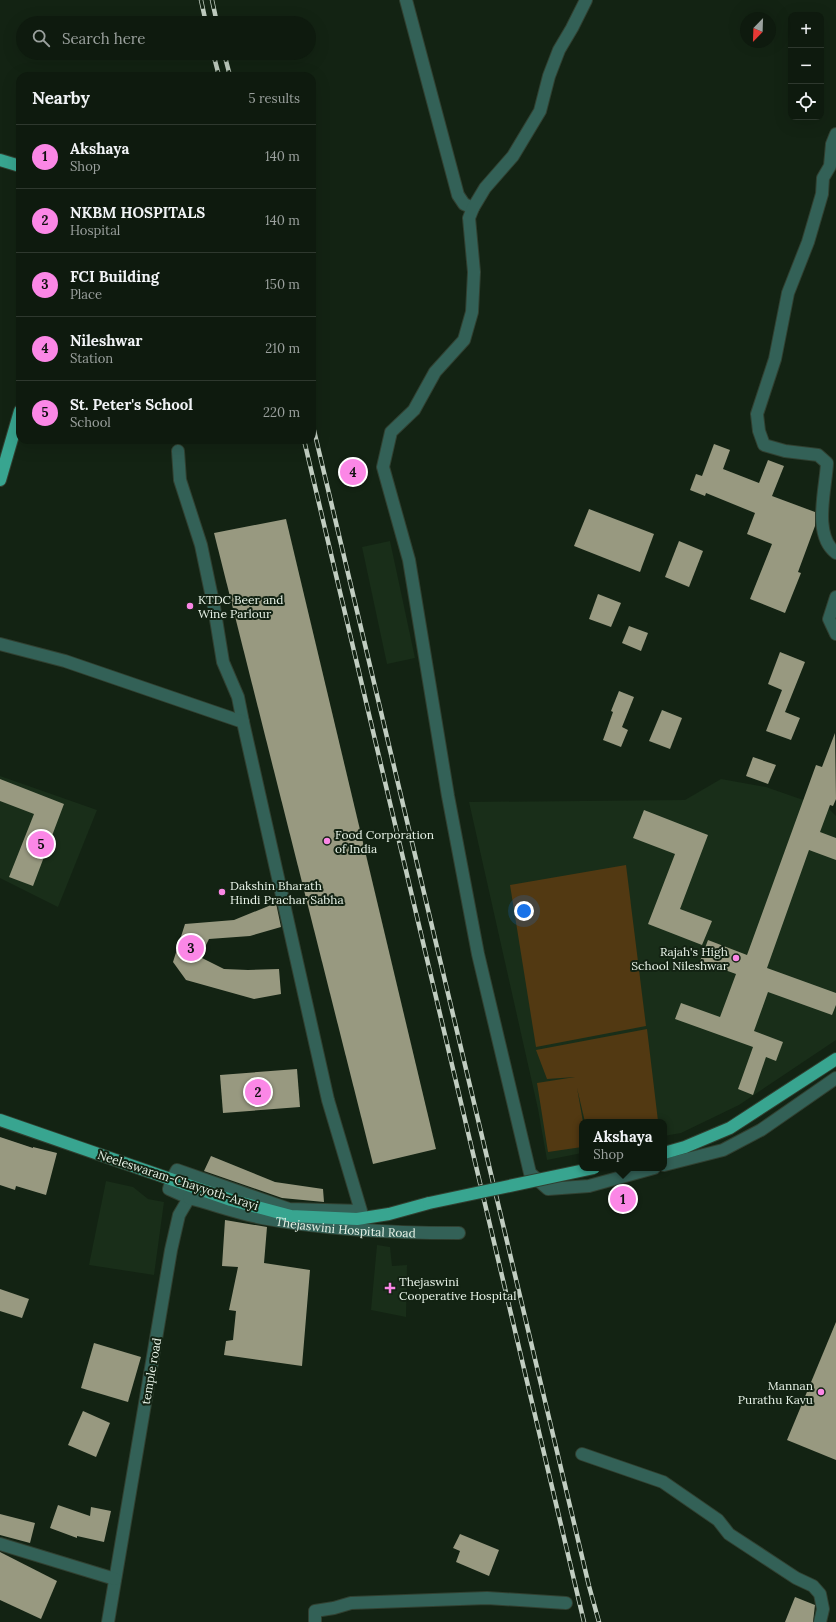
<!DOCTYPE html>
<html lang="en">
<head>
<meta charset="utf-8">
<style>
	:root { --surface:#0e1a0e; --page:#172317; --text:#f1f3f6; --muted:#9ba19e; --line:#2e382e; --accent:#fb87e6 }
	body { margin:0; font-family:Lora,serif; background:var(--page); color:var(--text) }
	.controls { position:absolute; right:12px; top:12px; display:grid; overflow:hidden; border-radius:8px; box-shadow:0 4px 16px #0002 }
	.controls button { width:36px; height:36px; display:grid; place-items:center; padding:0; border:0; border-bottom:1px solid var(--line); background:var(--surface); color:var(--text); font:20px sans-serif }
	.compass { position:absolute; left:740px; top:12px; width:36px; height:36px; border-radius:50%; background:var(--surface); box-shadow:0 4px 16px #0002; rotate:203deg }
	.you { position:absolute; left:524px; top:911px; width:14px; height:14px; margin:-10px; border:3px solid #fff; border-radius:50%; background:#1a73e8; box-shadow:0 0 0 6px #1a73e833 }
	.badge { display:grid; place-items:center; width:26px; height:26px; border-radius:50%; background:var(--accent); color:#111; font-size:13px; font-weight:700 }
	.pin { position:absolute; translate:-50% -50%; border:2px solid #fff; box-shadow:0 1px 4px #0006 }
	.popup { position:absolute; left:579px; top:1119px; width:88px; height:52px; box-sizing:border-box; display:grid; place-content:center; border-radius:8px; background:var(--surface); filter:drop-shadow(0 1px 3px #0005); font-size:13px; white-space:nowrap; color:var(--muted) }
	.popup b { font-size:15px; color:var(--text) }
	.popup::after { content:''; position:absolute; left:50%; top:100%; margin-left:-8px; border:8px solid transparent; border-top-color:var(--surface) }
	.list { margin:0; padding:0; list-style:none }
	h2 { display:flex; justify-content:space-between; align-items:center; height:52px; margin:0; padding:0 16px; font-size:17px }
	h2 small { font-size:13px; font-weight:400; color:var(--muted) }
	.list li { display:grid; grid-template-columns:26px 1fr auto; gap:12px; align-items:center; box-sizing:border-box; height:64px; padding:0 16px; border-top:1px solid var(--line) }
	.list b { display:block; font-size:15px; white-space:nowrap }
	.list p { margin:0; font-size:13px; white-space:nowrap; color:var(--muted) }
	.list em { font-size:13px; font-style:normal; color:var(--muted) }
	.icon { flex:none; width:22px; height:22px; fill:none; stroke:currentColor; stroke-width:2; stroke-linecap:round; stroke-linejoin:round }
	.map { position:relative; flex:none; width:836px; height:1622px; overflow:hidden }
	.search { position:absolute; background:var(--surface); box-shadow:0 4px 16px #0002; left:16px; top:16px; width:300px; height:44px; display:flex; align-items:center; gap:10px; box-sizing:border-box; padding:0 14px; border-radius:22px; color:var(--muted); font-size:15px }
	.panel { position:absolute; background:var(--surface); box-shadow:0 4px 16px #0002; left:16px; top:72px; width:300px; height:372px; border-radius:12px }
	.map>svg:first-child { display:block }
	.built { fill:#192e19 }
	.green { fill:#523912 }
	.building { fill:#989980 }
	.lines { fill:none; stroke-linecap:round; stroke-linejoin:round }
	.minor-casing { stroke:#314031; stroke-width:14 }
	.major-casing { stroke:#314031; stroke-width:14 }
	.minor { stroke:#336157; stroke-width:12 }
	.major { stroke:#38a590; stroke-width:12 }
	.rail-casing { stroke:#c1cdc1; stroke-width:4.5 }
	.rail { stroke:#132313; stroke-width:3; stroke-dasharray:9; stroke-linecap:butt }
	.major-bridge-casing { stroke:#314031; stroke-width:14; stroke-linecap:butt }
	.major-bridge { stroke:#38a590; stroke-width:12 }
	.poi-dot { fill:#fb87e6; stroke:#132313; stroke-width:1.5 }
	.labels { text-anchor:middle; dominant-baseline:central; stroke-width:4; stroke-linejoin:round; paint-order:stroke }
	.poi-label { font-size:12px; fill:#e8f3e8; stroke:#132313; text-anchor:start }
	.street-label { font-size:12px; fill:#e8f3e8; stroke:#132313 }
</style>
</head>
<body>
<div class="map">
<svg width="836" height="1622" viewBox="0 0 836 1622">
	<rect width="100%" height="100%" fill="#132313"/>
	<g class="built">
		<path d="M 390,541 L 415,658 L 387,664 L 362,547 Z"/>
		<path d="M 0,776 L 97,810 L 58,907 L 0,878 Z"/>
		<path d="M 721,779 L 766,787 L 829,809 L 836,816 L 836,1040 L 739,1105 L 681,1133 L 664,1136 L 664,1122 L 582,1122 L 582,1153 L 547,1160 L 538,1109 L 469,802 L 685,800 Z"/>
		<path d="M 106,1181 L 133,1187 L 148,1199 L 164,1202 L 154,1275 L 89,1265 Z"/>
		<path d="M 377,1245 L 390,1247 L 392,1266 L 407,1265 L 406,1317 L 371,1310 Z"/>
	</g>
	<g class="green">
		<path d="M 626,865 L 646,1026 L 536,1047 L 510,885 Z"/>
		<path d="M 647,1029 L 658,1121 L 653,1122 L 585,1122 L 577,1088 L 583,1122 L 582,1147 L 548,1152 L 537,1083 L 575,1077 L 547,1079 L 536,1050 Z"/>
	</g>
	<g class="building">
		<path d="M 714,444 L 730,450 L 723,469 L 759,483 L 768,460 L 784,466 L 772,496 L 815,512 L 815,526 L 798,572 L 801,573 L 785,613 L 750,599 L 772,544 L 747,534 L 755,513 L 706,493 L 705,496 L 690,490 L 696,474 L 702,476 Z"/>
		<path d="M 589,509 L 654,534 L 640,572 L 574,546 Z"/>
		<path d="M 286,519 L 436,1149 L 373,1164 L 214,533 Z"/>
		<path d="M 679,541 L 703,551 L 689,587 L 665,577 Z"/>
		<path d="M 598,594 L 621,603 L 611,627 L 589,619 Z"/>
		<path d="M 629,626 L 648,633 L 641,651 L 622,643 Z"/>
		<path d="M 780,652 L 805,662 L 785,712 L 800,718 L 791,740 L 766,731 L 782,690 L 768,684 Z"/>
		<path d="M 619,691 L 634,697 L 622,727 L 628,730 L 621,747 L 603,740 L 613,712 L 611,711 Z"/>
		<path d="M 662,710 L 682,718 L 670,749 L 649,741 Z"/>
		<path d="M 835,733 L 836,799 L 833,806 L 830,805 L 820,832 L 836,838 L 836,860 L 809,850 L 767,968 L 836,993 L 836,1005 L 832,1015 L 768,992 L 754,1031 L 783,1042 L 776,1061 L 766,1057 L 753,1095 L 738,1089 L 753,1047 L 675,1019 L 681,1003 L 720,1017 L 736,974 L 700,961 L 708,940 L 747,955 L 816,765 L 822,767 Z"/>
		<path d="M 753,757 L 776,765 L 768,784 L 746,776 Z"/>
		<path d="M 0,779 L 64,804 L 33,886 L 9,877 L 34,814 L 0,801 Z"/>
		<path d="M 644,810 L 708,835 L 680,909 L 712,921 L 702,945 L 648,924 L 675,854 L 633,838 Z"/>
		<path d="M 276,903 L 281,927 L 250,936 L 209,939 L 200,957 L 224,969 L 248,970 L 279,969 L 281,994 L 254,999 L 186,980 L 173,962 L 185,924 L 234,920 Z"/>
		<path d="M 297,1069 L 300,1107 L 223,1113 L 220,1075 Z"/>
		<path d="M 0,1137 L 33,1148 L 33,1147 L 57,1153 L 46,1195 L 16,1186 L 15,1190 L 0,1185 Z"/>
		<path d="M 211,1156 L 275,1182 L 323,1189 L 324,1202 L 282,1198 L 204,1171 Z"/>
		<path d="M 225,1220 L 267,1227 L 264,1263 L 310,1270 L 302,1366 L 224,1355 L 226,1341 L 233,1340 L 236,1311 L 229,1310 L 238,1267 L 222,1266 Z"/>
		<path d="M 0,1289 L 29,1299 L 22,1318 L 0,1311 Z"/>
		<path d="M 836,1322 L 836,1460 L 787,1440 Z"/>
		<path d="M 94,1343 L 141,1357 L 128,1402 L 81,1388 Z"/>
		<path d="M 83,1411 L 110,1423 L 96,1457 L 68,1445 Z"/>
		<path d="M 58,1505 L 90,1516 L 91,1507 L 111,1511 L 104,1542 L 77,1536 L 77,1538 L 50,1528 Z"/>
		<path d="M 0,1514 L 35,1523 L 30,1543 L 0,1535 Z"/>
		<path d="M 460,1534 L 499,1550 L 489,1576 L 456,1562 L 460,1551 L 453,1548 Z"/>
		<path d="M 0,1552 L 57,1581 L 41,1619 L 0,1600 Z"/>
		<path d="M 795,1597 L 815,1605 L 813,1622 L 785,1622 Z"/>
	</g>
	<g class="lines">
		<g class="minor-casing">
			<g id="minor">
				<path d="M 406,0 L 458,195 L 464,204 L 473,208"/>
				<path d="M 586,0 L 572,28 L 559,50 L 549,76 L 540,111 L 513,156 L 485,188 L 473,208 L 469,218 L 474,272 L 472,312 L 464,340 L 435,372 L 414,410 L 391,432 L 383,467 L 409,560 L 448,796 L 478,954 L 530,1173 L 548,1189 L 589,1186 L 654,1168"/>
				<path d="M 836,134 L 832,144 L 830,166 L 823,178 L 822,194 L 808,242 L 788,293 L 775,359 L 757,414 L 759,431 L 764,445 L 785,451 L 818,455 L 827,463 C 826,488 812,535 836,553"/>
				<path d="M 178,451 L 180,480 L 201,545 L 214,607 L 223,662 L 238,697 L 243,722"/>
				<path d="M 836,597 L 829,619 L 836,634"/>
				<path d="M 0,644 L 65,661 L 243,722 L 328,1100 L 361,1211 L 289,1209 L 177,1170 L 172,1179 L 169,1189 L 189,1198 L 179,1215 L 171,1250 L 108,1622"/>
				<path d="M 664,1165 L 723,1150 L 761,1130 L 836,1078"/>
				<path id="s1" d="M 189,1198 C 213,1204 237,1213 262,1218 C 326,1230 393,1233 459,1233"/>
				<path d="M 582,1454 L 663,1482 L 718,1520 L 729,1534 L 796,1578 L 813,1586 L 820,1594 L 823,1609 L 820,1622"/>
				<path d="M 0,1544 L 115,1579"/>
				<path d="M 315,1622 L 315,1611 L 334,1608 L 351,1603 L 487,1598 L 566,1603"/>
			</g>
		</g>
		<g class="major-casing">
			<g id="major">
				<path d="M 0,160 L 20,166"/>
				<path d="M 0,480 L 20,411"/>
				<path d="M 0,1120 L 231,1200 L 291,1216 L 357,1219 L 389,1214 L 429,1203"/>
				<path d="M 664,1153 L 685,1147 L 730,1128 L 836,1059"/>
			</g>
		</g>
		<use href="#minor" class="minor"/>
		<use href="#major" class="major"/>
		<g class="rail-casing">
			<g id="rail">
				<path d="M 201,0 L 206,23"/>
				<path d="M 212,0 L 217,23"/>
				<path d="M 213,53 L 219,76"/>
				<path d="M 224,53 L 230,76"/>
				<path d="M 312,422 L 589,1586 L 599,1622"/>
				<path d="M 304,440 L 584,1622"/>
			</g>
		</g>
		<use href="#rail" class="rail"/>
		<g class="major-bridge-casing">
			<path id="major-bridge" d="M 429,1203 L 594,1168"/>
		</g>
		<use href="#major-bridge" class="major-bridge"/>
	</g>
	<g class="poi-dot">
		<circle cx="190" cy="606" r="4"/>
		<circle cx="327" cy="841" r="4"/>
		<circle cx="222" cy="892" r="4"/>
		<circle cx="736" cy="958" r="4"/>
		<path d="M388 1282h4v4h4v4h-4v4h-4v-4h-4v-4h4z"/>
		<circle cx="821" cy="1392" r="4"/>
	</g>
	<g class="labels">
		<g class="poi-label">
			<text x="198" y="599">KTDC Beer and<tspan x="198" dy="14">Wine Parlour</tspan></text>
			<text x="335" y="834">Food Corporation<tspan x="335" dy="14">of India</tspan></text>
			<text x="230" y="885">Dakshin Bharath<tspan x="230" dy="14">Hindi Prachar Sabha</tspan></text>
			<text x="728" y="951" text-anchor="end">Rajah's High<tspan x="728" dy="14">School Nileshwar</tspan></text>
			<text x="399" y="1281">Thejaswini<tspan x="399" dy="14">Cooperative Hospital</tspan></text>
			<text x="813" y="1385" text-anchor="end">Mannan<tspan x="813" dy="14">Purathu Kavu</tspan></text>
		</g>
		<g class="street-label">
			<text transform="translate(178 1180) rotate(18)">Neeleswaram-Chayyoth-Arayi</text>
			<text stroke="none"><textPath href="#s1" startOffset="160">Thejaswini Hospital Road</textPath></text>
			<text transform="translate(151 1371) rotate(-80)">temple road</text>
		</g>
	</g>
</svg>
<div class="controls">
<button>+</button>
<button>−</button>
<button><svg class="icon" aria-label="locate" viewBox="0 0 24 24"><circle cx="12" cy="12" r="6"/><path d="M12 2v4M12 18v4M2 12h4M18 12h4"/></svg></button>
</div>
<svg class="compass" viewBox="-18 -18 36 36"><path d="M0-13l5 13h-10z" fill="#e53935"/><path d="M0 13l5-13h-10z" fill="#9ba19e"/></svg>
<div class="you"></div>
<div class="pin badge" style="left:623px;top:1199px">1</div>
<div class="popup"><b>Akshaya</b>Shop</div>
<div class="pin badge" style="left:258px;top:1092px">2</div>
<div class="pin badge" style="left:191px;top:948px">3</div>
<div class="pin badge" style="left:353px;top:472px">4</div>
<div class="pin badge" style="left:41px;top:844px">5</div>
<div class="search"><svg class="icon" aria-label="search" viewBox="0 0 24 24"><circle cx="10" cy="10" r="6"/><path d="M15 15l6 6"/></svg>Search here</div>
<section class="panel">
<h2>Nearby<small>5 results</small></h2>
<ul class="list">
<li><span class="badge">1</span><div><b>Akshaya</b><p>Shop</p></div><em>140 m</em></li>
<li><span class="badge">2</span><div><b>NKBM HOSPITALS</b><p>Hospital</p></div><em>140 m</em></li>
<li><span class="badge">3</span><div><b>FCI Building</b><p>Place</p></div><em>150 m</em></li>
<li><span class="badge">4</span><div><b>Nileshwar</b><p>Station</p></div><em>210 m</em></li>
<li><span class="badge">5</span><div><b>St. Peter's School</b><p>School</p></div><em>220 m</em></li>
</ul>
</section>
</div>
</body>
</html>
